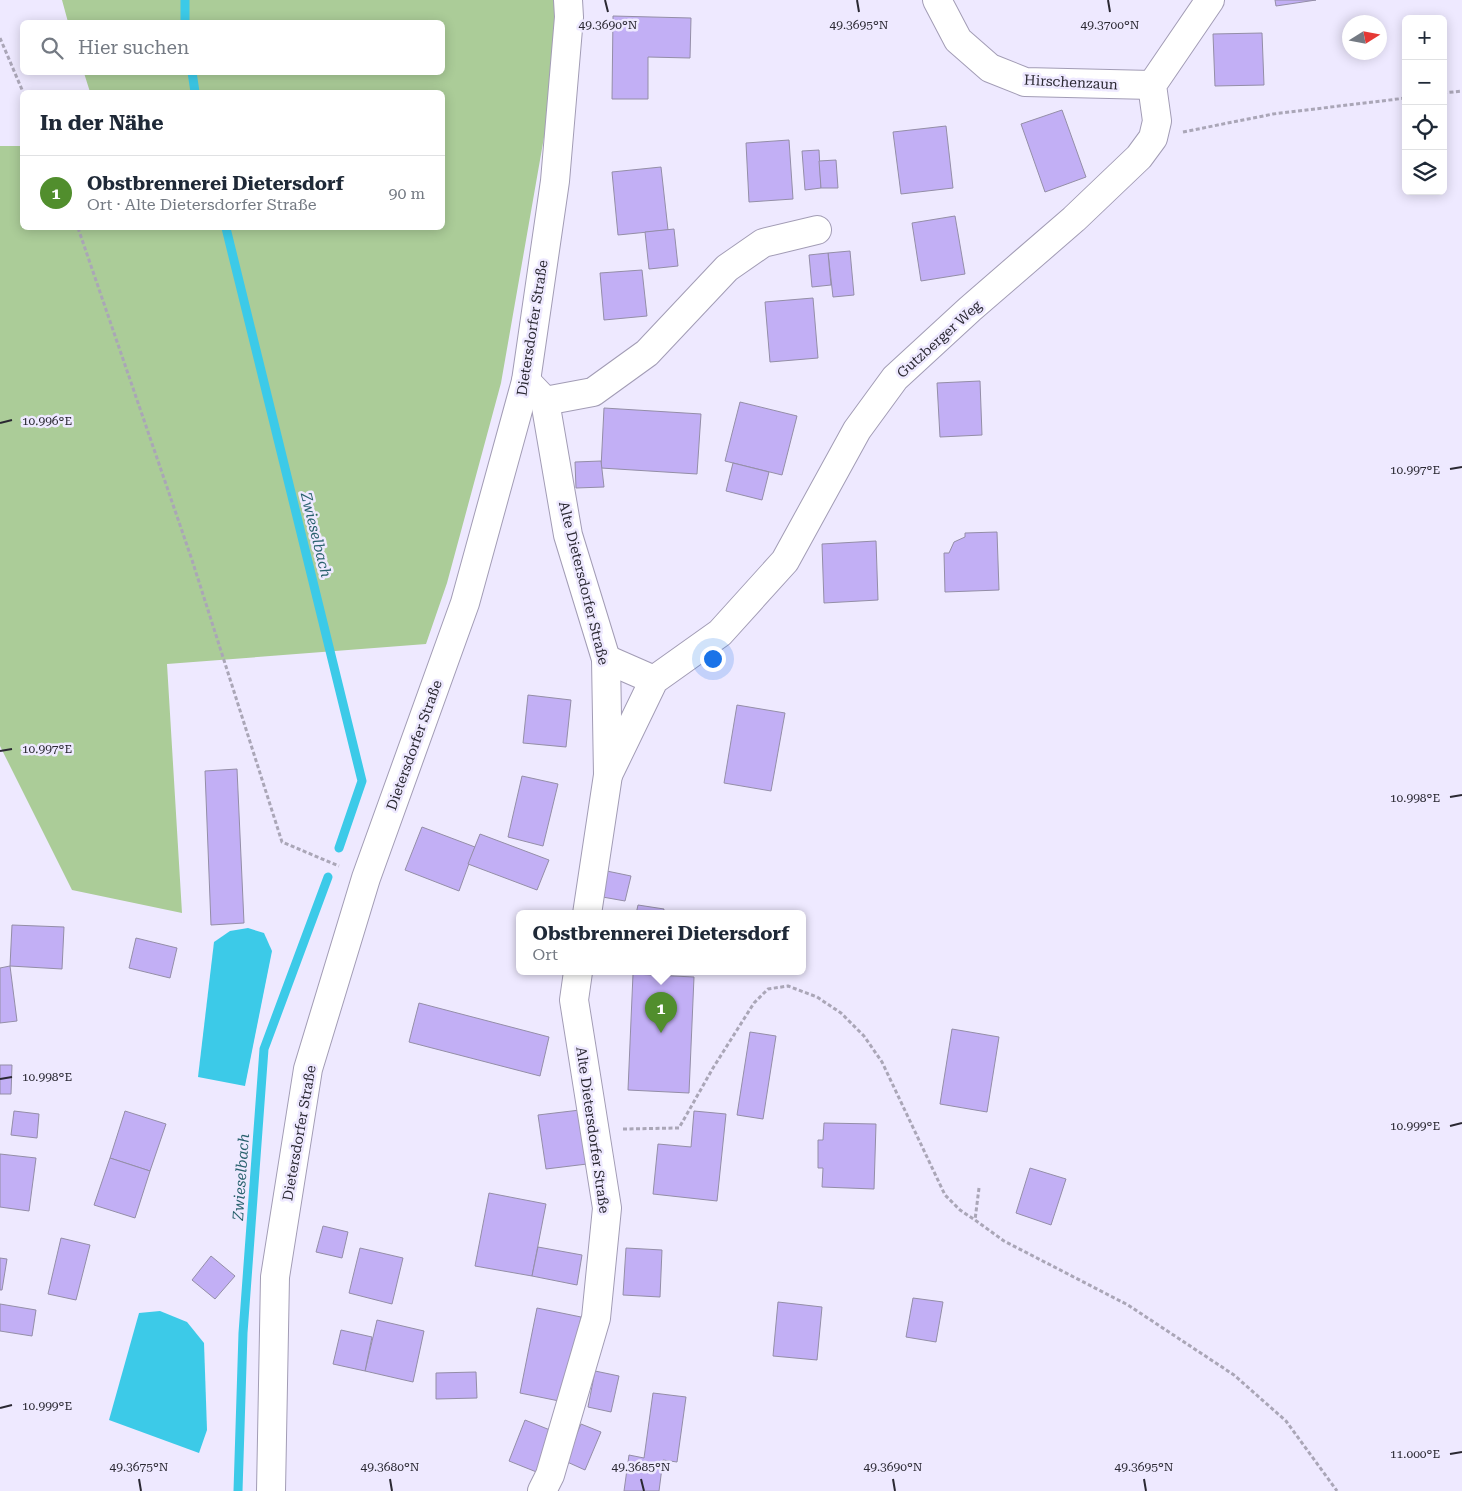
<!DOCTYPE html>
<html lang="de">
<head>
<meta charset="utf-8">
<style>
	:root { --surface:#fff; --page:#f2f2f3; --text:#1f2937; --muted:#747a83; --line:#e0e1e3; --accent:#518e2d }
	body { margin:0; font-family:"Roboto Serif",serif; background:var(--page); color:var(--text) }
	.controls { position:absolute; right:15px; top:15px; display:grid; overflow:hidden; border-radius:8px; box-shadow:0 2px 12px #0003 }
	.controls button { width:45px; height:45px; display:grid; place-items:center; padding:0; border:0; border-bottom:1px solid var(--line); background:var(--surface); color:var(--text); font:25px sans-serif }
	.compass { position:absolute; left:1342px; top:15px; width:45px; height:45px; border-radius:50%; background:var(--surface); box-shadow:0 2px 12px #0003; rotate:79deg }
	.you { position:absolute; left:712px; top:658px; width:18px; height:18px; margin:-12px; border:4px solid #fff; border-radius:50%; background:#1a73e8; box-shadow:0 0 0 8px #1a73e833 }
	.badge { display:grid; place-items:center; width:32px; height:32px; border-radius:50%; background:var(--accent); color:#fff; font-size:16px; font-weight:700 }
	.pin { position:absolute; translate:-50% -41px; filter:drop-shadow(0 1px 2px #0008) }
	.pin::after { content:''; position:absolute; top:26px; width:18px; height:15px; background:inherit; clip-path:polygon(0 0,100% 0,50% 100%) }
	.popup { position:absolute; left:516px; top:910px; width:290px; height:65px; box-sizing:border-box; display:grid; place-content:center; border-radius:8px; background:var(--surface); filter:drop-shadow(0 1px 4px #0005); font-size:16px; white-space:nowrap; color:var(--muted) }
	.popup b { font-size:19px; color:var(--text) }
	.popup::after { content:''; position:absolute; left:50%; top:100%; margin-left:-10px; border:10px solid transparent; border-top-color:var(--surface) }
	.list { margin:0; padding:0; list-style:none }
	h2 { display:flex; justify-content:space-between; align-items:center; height:65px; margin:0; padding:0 20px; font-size:21px }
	h2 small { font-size:16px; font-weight:400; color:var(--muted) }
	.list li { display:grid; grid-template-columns:32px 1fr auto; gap:15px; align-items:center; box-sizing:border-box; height:75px; padding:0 20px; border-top:1px solid var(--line) }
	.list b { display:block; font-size:19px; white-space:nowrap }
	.list p { margin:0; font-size:16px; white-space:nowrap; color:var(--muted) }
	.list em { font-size:16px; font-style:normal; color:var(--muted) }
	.icon { flex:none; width:28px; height:28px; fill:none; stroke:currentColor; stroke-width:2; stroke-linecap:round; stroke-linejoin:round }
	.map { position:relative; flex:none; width:1462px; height:1491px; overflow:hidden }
	.search { position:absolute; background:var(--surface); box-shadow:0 2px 12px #0003; left:20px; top:20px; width:425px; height:55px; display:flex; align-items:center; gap:12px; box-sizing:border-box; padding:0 18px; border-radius:8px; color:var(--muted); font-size:19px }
	.panel { position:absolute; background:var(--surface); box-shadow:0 2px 12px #0003; left:20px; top:90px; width:425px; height:140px; border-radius:8px }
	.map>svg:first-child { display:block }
	.green { fill:#abcc98 }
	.water { fill:#3ccae8 }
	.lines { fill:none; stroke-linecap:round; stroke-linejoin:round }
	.stream { stroke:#3ccae8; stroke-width:9 }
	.building { fill:#c2aff5; stroke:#948ea7 }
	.minor-casing { stroke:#a29cb5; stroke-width:30 }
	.path { stroke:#aaa6b7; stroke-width:3; stroke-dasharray:4 2.5; stroke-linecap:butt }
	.minor { stroke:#fff; stroke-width:28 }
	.ticks { fill:none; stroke:#2a2832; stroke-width:2 }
	.labels { text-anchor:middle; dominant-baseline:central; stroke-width:5; stroke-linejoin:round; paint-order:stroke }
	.street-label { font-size:14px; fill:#2a2832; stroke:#eee9ff }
	.water-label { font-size:15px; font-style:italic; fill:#29616e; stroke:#eee9ff }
	.ticks-label { font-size:12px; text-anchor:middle; fill:#2a2832; stroke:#eee9ff; stroke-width:5; stroke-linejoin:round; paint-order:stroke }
</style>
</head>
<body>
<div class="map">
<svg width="1462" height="1491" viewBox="0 0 1462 1491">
	<rect width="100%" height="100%" fill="#eee9ff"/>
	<path class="green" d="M 62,0 L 568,0 L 501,383 L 447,583 L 426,644 L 167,664 L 182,913 L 72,890 L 0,746 L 0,146 L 22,146 L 22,228 L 442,228 L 442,92 L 90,92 L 84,73 L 442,72 L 442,22 L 68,22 Z"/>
	<g class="water">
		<path d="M 248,928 L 264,933 L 272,951 L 245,1086 L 198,1077 L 214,942 L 230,931 Z"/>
		<path d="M 160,1311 L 187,1322 L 204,1343 L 207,1430 L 199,1453 L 109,1420 L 139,1313 Z"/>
	</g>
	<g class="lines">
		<g class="stream">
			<path d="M 185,22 L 185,0"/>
			<path d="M 192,72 L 195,92"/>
			<path d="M 226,228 L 362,781 L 339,848"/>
			<path d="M 238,1491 L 243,1333 L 264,1049 L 328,877"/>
		</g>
	</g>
	<g class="building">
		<path d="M 1275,0 L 1316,0 L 1276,6 Z"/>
		<path d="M 613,16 L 691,18 L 690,58 L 648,57 L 648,99 L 612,99 Z"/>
		<path d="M 1262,33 L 1264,85 L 1215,86 L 1213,34 Z"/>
		<path d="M 1062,110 L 1086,177 L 1045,192 L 1021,124 Z"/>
		<path d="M 946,126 L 953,188 L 901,194 L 893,132 Z"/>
		<path d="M 789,140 L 793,199 L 749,202 L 746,143 Z"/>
		<path d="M 819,150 L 821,188 L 805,190 L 802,151 Z"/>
		<path d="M 836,160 L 838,188 L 821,188 L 819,161 Z"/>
		<path d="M 661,167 L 668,230 L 618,235 L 612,172 Z"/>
		<path d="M 955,216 L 965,274 L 921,281 L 912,223 Z"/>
		<path d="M 674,229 L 678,266 L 649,269 L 645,232 Z"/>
		<path d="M 850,251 L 854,295 L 833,297 L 828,253 Z"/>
		<path d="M 828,253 L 831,285 L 812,287 L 809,255 Z"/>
		<path d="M 642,270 L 647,316 L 604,320 L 600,273 Z"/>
		<path d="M 813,298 L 818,358 L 770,362 L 765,302 Z"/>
		<path d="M 980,381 L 982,435 L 940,437 L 937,383 Z"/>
		<path d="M 740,402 L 797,416 L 782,475 L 725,461 Z"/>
		<path d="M 604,408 L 701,414 L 697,474 L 601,468 Z"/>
		<path d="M 601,461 L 604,487 L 576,488 L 575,462 Z"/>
		<path d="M 733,463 L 769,472 L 762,500 L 726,491 Z"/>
		<path d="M 997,532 L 999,590 L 945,592 L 944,553 L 949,553 L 954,542 L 965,537 L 965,533 Z"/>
		<path d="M 876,541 L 878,600 L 824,603 L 822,544 Z"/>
		<path d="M 528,695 L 571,700 L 566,747 L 523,743 Z"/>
		<path d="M 737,705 L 785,713 L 771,791 L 724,783 Z"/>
		<path d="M 237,769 L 244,923 L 211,925 L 205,771 Z"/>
		<path d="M 522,776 L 558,784 L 543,846 L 508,837 Z"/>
		<path d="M 422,827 L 475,847 L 459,891 L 405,870 Z"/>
		<path d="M 480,834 L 549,860 L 537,890 L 468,864 Z"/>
		<path d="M 602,870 L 631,876 L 625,901 L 597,896 Z"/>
		<path d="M 638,905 L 664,909 L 663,914 L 636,914 Z"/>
		<path d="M 12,925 L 64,927 L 62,969 L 10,966 Z"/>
		<path d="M 136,938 L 177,948 L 170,978 L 129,968 Z"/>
		<path d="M 10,966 L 17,1021 L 0,1023 L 0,968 Z"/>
		<path d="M 620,972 L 644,972 L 644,974 Z"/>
		<path d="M 633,974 L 694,977 L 689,1093 L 628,1090 Z"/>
		<path d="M 419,1003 L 549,1037 L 540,1076 L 409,1042 Z"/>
		<path d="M 952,1029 L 999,1037 L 987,1112 L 940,1104 Z"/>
		<path d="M 750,1032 L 776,1036 L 763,1119 L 737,1115 Z"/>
		<path d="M 0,1065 L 12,1065 L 11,1094 L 0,1094 Z"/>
		<path d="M 580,1110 L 587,1164 L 546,1169 L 538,1115 Z"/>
		<path d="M 14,1111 L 39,1114 L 37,1138 L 11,1135 Z"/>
		<path d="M 125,1111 L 166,1124 L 150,1171 L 110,1158 Z"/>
		<path d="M 694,1111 L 726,1114 L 717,1201 L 653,1194 L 658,1144 L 691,1147 Z"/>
		<path d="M 824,1123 L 876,1124 L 874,1189 L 822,1187 L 823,1168 L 818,1168 L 818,1140 L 823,1140 Z"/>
		<path d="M 0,1154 L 36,1158 L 29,1211 L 0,1207 Z"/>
		<path d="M 110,1158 L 150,1171 L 135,1218 L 94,1205 Z"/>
		<path d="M 1030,1168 L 1066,1179 L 1051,1225 L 1016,1213 Z"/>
		<path d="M 489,1193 L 546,1204 L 532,1276 L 475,1266 Z"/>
		<path d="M 323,1226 L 348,1232 L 342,1258 L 316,1252 Z"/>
		<path d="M 61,1238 L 90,1245 L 76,1300 L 48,1294 Z"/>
		<path d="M 538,1247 L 582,1255 L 577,1285 L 532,1276 Z"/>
		<path d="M 360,1248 L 403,1258 L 392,1304 L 349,1293 Z"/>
		<path d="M 626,1248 L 662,1250 L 660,1297 L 623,1295 Z"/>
		<path d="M 211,1256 L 235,1276 L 215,1299 L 192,1280 Z"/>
		<path d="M 0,1258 L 7,1259 L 2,1290 L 0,1290 Z"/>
		<path d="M 913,1298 L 943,1302 L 936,1342 L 906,1337 Z"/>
		<path d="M 778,1302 L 822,1307 L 817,1360 L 773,1356 Z"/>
		<path d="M 0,1304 L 36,1310 L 32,1336 L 0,1331 Z"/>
		<path d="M 537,1308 L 581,1317 L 564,1402 L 520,1393 Z"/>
		<path d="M 377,1320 L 424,1331 L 413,1382 L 365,1371 Z"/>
		<path d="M 341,1330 L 372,1337 L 365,1371 L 333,1364 Z"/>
		<path d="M 595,1371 L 619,1376 L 611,1412 L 588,1407 Z"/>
		<path d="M 476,1372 L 477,1398 L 436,1399 L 436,1373 Z"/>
		<path d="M 653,1393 L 686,1397 L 677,1462 L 663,1460 L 659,1491 L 624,1491 L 629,1455 L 644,1458 Z"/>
		<path d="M 525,1420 L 555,1432 L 539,1473 L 509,1461 Z"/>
		<path d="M 581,1424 L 601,1432 L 585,1470 L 565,1461 Z"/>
	</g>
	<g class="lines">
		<g class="minor-casing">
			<g id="minor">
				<path d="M 937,0 L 958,40 L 990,68 L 1025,82 L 1152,85"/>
				<path d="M 526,381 L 545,401 L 568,535 L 606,659 L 608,775 L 587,914"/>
				<path d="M 545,401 L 593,392 L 647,353 L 727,268 L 763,243 L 817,230"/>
				<path d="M 606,659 L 654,680"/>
				<path d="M 608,775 L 654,680 L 720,633 L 785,561 L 857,430 L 895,378 L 970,309 L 1074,219 L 1139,157 L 1153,138 L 1157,121 L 1152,85 L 1210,0"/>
				<path d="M 271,1491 L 275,1277 L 308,1069 L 366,878 L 465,603 L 526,381 L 555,181 L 569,17 L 568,0"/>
				<path d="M 542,1491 L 550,1475 L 596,1318 L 607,1208 L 574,1000 L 578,972"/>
			</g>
		</g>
		<g class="path">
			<path d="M 0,38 L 23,92"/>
			<path d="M 1443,93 L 1462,91"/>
			<path d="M 1183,132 L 1273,114 L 1406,98"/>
			<path d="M 78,228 L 192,560 L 282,842 L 339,866"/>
			<path d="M 623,1129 L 679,1128 L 713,1068 L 754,1003 L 768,989 L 788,986 L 817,997 L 841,1013 L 864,1036 L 882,1062 L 945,1195 L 960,1210 L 975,1220"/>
			<path d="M 979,1188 L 975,1220 L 1004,1241 L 1128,1305 L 1234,1375 L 1286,1421 L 1337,1491"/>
		</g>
		<use href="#minor" class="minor"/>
	</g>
	<path class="ticks" d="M 605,0 L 608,12M 857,0 L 859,12M 1108,0 L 1110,12M 0,423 L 12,420M 1450,469 L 1462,467M 0,751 L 12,749M 1450,797 L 1462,795M 0,1079 L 12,1077M 1450,1126 L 1462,1123M 0,1408 L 12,1405M 1450,1454 L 1462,1452M 139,1479 L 141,1491M 390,1479 L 392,1491M 641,1479 L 644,1491M 893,1479 L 895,1491M 1144,1479 L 1146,1491"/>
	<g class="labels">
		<g class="street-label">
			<text transform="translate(1071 82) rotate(3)">Hirschenzaun</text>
			<text transform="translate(532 328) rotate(-81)">Dietersdorfer Straße</text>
			<text transform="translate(939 339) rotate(-42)">Gutzberger Weg</text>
			<text transform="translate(584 583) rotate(76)">Alte Dietersdorfer Straße</text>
			<text transform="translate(414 745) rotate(-70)">Dietersdorfer Straße</text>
			<text transform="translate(593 1130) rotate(82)">Alte Dietersdorfer Straße</text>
			<text transform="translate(299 1133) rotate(-80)">Dietersdorfer Straße</text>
		</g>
		<g class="water-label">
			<text transform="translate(316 535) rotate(76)">Zwieselbach</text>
			<text transform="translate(241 1177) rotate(-86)">Zwieselbach</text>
		</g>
	</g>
	<g class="ticks-label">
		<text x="608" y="29">49.3690°N</text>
		<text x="859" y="29">49.3695°N</text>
		<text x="1110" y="29">49.3700°N</text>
		<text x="47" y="425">10.996°E</text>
		<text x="1415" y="474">10.997°E</text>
		<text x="47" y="753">10.997°E</text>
		<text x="1415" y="802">10.998°E</text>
		<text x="47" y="1081">10.998°E</text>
		<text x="1415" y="1130">10.999°E</text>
		<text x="47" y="1410">10.999°E</text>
		<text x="1415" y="1458">11.000°E</text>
		<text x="139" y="1471">49.3675°N</text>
		<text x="390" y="1471">49.3680°N</text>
		<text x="641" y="1471">49.3685°N</text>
		<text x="893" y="1471">49.3690°N</text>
		<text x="1144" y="1471">49.3695°N</text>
	</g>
</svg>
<div class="controls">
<button>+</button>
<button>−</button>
<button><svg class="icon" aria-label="locate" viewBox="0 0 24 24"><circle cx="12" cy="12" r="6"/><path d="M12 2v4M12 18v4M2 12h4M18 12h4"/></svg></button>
<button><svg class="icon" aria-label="layers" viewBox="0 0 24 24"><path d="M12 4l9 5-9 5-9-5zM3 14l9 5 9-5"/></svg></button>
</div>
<svg class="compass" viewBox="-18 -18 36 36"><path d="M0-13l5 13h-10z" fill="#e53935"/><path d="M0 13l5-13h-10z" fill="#747a83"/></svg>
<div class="you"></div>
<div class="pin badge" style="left:661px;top:1033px">1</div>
<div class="popup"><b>Obstbrennerei Dietersdorf</b>Ort</div>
<div class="search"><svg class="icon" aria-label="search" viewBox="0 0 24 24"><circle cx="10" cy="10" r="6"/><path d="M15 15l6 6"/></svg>Hier suchen</div>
<section class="panel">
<h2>In der Nähe<small></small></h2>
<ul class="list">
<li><span class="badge">1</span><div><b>Obstbrennerei Dietersdorf</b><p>Ort · Alte Dietersdorfer Straße</p></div><em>90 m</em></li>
</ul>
</section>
</div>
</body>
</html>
